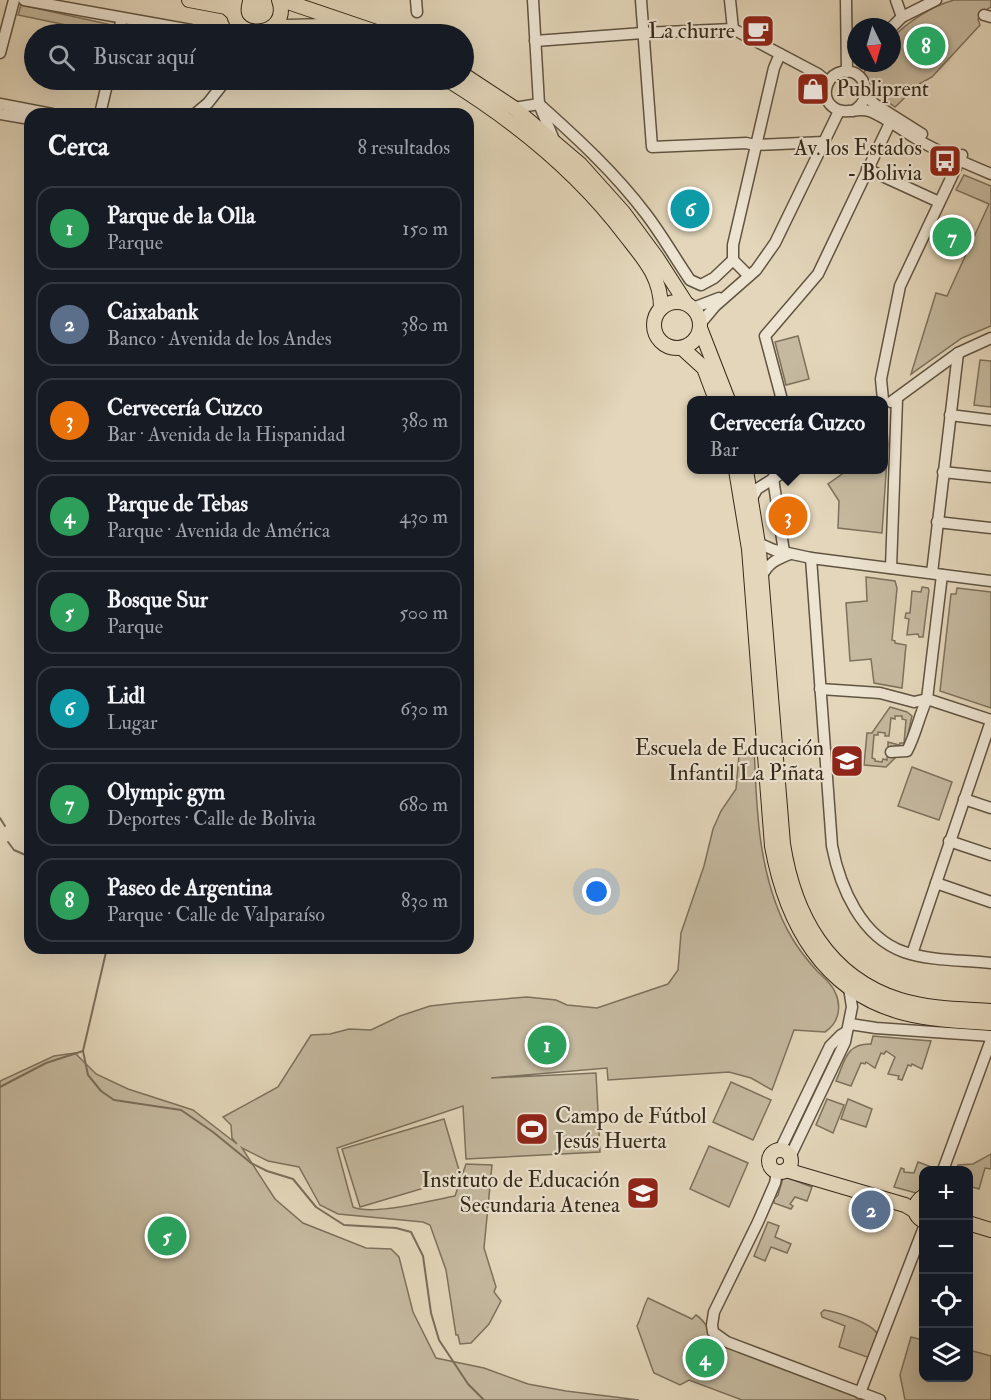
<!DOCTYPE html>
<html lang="es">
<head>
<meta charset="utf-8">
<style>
	:root { --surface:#171b24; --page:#20242c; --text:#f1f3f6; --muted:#9ea1a6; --line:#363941; --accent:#c59692 }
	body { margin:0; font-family:"IM FELL Double Pica",serif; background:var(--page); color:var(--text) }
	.controls { position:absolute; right:18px; bottom:18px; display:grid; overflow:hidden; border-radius:12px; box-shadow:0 6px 24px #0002 }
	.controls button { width:54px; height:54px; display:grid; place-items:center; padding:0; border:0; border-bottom:2px solid var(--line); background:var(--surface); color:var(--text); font:30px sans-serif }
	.compass { position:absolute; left:847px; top:18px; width:54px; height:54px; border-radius:50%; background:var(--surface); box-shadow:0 6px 24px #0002; rotate:175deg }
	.you { position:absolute; left:597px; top:892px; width:21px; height:21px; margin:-15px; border:4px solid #fff; border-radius:50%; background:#1a73e8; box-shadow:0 0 0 9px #1a73e833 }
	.badge { display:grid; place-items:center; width:39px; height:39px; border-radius:50%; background:var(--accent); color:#fff; font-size:20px; font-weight:700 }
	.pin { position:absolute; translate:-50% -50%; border:3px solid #fff; box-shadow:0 2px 6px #0006 }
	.popup { position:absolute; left:687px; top:396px; width:201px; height:78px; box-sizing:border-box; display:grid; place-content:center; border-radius:12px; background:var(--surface); filter:drop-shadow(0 2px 4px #0005); font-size:20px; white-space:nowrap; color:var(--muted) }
	.popup b { font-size:22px; color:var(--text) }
	.popup::after { content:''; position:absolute; left:50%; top:100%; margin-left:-12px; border:12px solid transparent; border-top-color:var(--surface) }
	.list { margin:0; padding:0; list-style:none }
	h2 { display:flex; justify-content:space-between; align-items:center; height:78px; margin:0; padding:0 24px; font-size:26px }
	h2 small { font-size:20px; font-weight:400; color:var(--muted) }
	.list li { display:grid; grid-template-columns:39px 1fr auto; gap:18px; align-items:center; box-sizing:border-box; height:84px; margin:0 12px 12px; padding:0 12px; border:2px solid var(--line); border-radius:18px }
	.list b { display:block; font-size:22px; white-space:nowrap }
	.list p { margin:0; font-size:20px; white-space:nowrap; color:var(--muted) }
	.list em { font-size:20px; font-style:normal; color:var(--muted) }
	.icon { flex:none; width:33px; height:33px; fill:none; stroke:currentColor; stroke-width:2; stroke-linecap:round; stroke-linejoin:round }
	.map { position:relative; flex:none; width:991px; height:1400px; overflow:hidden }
	.search { position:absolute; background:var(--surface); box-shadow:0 6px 24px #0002; left:24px; top:24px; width:450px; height:66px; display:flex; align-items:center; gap:15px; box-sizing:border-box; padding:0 21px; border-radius:33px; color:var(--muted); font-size:22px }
	.panel { position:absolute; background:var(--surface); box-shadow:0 6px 24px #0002; left:24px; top:108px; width:450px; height:846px; border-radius:18px }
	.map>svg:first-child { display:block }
	.green { fill:#c5b99f; stroke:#7d715c; stroke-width:1.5 }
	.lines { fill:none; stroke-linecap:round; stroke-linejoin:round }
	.stream { stroke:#7a6d59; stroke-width:2 }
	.minor-casing { stroke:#605441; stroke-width:13 }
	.major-casing { stroke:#352919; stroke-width:16 }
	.minor { stroke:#ede4d2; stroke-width:10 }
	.major { stroke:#e3d6ba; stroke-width:14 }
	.labels { text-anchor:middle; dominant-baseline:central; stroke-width:4.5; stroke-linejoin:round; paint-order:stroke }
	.poi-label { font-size:22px; fill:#352919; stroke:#ede4d2; text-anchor:end }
</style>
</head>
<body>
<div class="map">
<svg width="991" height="1400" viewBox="0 0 991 1400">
	<rect width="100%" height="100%" fill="#e3d6ba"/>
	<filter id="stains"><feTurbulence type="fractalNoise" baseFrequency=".00333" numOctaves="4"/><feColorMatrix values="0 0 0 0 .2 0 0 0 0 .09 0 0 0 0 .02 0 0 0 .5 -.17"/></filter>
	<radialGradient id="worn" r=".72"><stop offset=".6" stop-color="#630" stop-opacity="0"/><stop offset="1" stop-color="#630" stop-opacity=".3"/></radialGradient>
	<g class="green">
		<path d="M 954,0 L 991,0 L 991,7 L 981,13 L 978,19 L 980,25 L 932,77 L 919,84 L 895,107 L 872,90 L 864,73 L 868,63 L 892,63 L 892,38 C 909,21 932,6 954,0 Z"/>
		<path d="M 21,5 L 112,25 L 110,34 L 18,15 Z"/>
		<path d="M 964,175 L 991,186 L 991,326 L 962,338 L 911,374 L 936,293 L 947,296 L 989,204 L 956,190 Z"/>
		<path d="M 798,336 L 809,379 L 786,385 L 775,342 Z"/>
		<path d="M 980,360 L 991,361 L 991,407 L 974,405 Z"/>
		<path d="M 886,415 L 888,444 L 882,533 L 838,528 L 839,501 L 828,484 L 848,470 L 884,470 L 884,417 Z"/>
		<path d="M 866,577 L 895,581 L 897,588 L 892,640 L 895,641 L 895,643 L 906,645 L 902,688 L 874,683 L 871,659 L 850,661 L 846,603 L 867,601 Z"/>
		<path d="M 922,587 L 928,588 L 929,590 L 923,637 L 919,637 L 918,634 L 907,635 L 909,619 L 905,618 L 906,613 L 910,613 L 912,591 L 921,592 Z"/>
		<path d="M 957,588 L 991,592 L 991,708 L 940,691 L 951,594 L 956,594 Z"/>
		<path d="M 890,707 L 907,712 L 912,716 L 905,748 L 888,747 L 888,742 L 899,745 L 900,743 L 904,743 L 906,720 L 902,719 L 902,716 L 895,716 L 895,719 L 891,718 L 889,736 L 885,736 L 885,733 L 878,732 L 878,735 L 874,735 L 872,758 L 875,759 L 875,761 L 882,762 L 883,759 L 887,760 L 887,753 L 897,756 L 886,767 L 864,765 L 867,733 L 872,733 Z"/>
		<path d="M 754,743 C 756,807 758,881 792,938 C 799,950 808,961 817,971 C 823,977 832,984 835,992 C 842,1006 839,1023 825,1032 L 794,1030 L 772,1090 L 751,1078 L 729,1072 L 608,1080 L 607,1068 L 491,1078 L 596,1073 L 600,1152 L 466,1159 L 463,1106 L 337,1148 L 353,1207 C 373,1216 432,1200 455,1196 L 466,1164 L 492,1165 L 484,1248 L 496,1287 L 494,1292 L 501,1301 L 489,1324 L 471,1343 L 460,1344 L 458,1335 L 456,1335 L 446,1270 L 430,1225 L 423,1222 L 338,1214 L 320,1205 L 299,1167 L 268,1161 L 242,1148 L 275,1199 L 303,1223 L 366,1248 L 391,1249 L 399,1257 L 413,1312 L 436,1358 L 484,1368 L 528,1384 L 566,1391 L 639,1400 L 0,1400 L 0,1081 L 54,1056 L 75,1053 L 96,1074 L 128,1089 L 193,1110 L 237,1144 L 232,1138 L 231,1125 L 223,1117 L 278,1087 L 311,1035 L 330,1034 L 349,1029 L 371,1030 L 400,1016 L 430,1006 L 456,1003 L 527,997 L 556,1000 L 567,1005 L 597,1008 L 668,984 L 678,970 L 681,933 L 704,866 L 713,829 L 721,811 L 736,789 L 739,755 Z"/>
		<path d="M 912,767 L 952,782 L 939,820 L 898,806 Z"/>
		<path d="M 873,1036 L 931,1041 L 922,1069 L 912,1064 L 911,1066 L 908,1065 L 902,1080 L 898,1079 L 899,1076 L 888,1074 L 895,1057 L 886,1051 L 884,1054 L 881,1053 L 875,1068 L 866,1062 L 865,1064 L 861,1063 L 851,1086 L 836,1081 C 845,1061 846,1043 871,1044 Z"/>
		<path d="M 731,1082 L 771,1100 L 753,1140 L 713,1122 Z"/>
		<path d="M 827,1099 L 844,1105 L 833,1133 L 816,1125 Z"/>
		<path d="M 848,1099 L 872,1109 L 866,1127 L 841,1119 Z"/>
		<path d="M 444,1119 L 461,1177 L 360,1207 L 342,1149 Z"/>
		<path d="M 709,1146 L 748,1163 L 729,1207 L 690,1189 Z"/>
		<path d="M 991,1154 L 991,1169 L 985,1168 L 979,1189 L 969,1186 L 968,1170 L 956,1170 L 958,1165 L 973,1164 Z"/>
		<path d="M 918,1162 L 934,1168 L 933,1170 L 924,1170 L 923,1191 L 916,1193 L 894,1187 L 901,1168 L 904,1169 L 904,1172 L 914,1173 Z"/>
		<path d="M 783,1178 L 788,1178 L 812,1187 L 807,1201 L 795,1197 L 790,1204 L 793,1206 L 791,1209 L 774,1203 L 774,1199 L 778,1195 Z"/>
		<path d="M 768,1222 L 779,1226 L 775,1237 L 791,1244 L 787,1253 L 771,1247 L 765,1261 L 754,1256 Z"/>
		<path d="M 648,1298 L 692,1319 L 696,1315 C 710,1324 707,1335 724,1344 L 873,1400 L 742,1400 L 689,1380 L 680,1385 L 654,1373 L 652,1368 L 637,1326 C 642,1316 643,1307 648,1298 Z"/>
		<path d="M 824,1310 C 837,1312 873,1323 878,1335 L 870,1358 L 839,1347 L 845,1326 L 822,1317 L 821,1313 Z"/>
		<path d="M 911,1337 L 923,1340 L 924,1378 L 968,1378 L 969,1350 L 991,1356 L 991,1400 L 905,1400 L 900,1375 Z"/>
	</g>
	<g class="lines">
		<g class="stream">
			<path d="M 0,818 L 5,826"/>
			<path d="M 8,842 L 14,850 L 30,857"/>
			<path d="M 107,948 L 83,1051 L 88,1075 L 101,1091 L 114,1100 L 181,1110 L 213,1132 L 251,1163 L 267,1171 L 293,1179 L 316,1207 L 344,1225 L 396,1228 L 411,1232 L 423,1256 L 431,1313 L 439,1340 L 468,1384 L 484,1400"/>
			<path d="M 0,1087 L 46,1063 L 83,1051"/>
		</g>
		<g class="minor-casing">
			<g id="minor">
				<path d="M 24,0 L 191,30 L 204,34"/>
				<path d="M 416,0 L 417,12"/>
				<path d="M 533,0 L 539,104 L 554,140"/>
				<path d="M 641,0 L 652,147 L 746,143 L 755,145 L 824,142"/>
				<path d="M 730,0 L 733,29"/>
				<path d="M 846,0 L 847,72"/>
				<path d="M 896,0 L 902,17"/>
				<path d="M 984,15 L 991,17"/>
				<path d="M 892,27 L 902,17 L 936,0"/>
				<path d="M 118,34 L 122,18"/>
				<path d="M 535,41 L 643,33 L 733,29 L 818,74 L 828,82"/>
				<path d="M 0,53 L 14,0"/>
				<path d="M 865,96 L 876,105 L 922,134"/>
				<path d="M 0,104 L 52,114"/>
				<path d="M 539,104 C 577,138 615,173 646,214 C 662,235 675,258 690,280 L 701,285 L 714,278 L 733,260"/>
				<path d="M 514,108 L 539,104"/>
				<path d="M 853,111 C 878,97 862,63 838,73 C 825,79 821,98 833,107 C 844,116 857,107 869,111 C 880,114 908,134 920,141 C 943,154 967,164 991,174"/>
				<path d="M 0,114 L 30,119"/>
				<path d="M 100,114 L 108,80"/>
				<path d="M 195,114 L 208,103 L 226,80"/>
				<path d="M 867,169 L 939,202"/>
				<path d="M 749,276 L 733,260 L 733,245 L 774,68 L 780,54"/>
				<path d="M 693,308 L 719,298"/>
				<path d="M 700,324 L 715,306 L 756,270 L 775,243 L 839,111"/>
				<path d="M 782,400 L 765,336 L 818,274 L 890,123"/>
				<path d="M 883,400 L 881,379 L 900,286 L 962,155"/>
				<path d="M 891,402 L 958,353 L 991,338"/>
				<path d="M 950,415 L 991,420"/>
				<path d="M 943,472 L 991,477"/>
				<path d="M 773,478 L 784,552"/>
				<path d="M 752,498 L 757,489 L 787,470"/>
				<path d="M 937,522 L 991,528"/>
				<path d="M 758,543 L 774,550 L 811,558 L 991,581"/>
				<path d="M 811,558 L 832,846 C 840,887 861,937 904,952 C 931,961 963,960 991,963"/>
				<path d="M 891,568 L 897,399"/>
				<path d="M 932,573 L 958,353"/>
				<path d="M 762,576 C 768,563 777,559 790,554"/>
				<path d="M 820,689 L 880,693 L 914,702 L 927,699 L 991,720"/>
				<path d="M 891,752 L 907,751 C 916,734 919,716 927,699 L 942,575"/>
				<path d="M 964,799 L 991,808"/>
				<path d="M 949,841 L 991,855"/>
				<path d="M 936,883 L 991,902"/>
				<path d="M 912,954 L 991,721"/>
				<path d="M 850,1024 L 876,1028 L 991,1036"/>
				<path d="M 780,1150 L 830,1046 L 841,1035 L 846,1032"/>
				<path d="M 790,1157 L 845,1042 L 852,1007 L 849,988"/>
				<path d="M 943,1170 L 991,1040"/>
				<path d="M 777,1172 L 775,1183 L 758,1222 L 714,1312 L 712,1325 L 713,1332 L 727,1342 L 880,1400"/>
				<path d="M 860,1393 L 924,1227"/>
			</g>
		</g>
		<g class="major-casing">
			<g id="major">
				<path d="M 189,0 L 226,7 L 233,13"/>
				<path d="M 235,0 C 223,44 293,40 279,0"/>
				<path d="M 282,0 L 382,34"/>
				<path d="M 273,27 L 324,26 L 352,34"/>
				<path d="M 464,75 L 514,108 L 580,164 L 623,212 L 657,258 L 686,303"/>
				<path d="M 448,80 C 516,122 577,171 626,236 C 644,259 661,277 661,308"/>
				<circle cx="677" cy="325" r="23"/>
				<path d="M 700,328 L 728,400"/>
				<path d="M 682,348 L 704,368 L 716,400"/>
				<path d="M 736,470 L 749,549 L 772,846 C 786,923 823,992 904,1013 C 932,1020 962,1021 991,1023"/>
				<path d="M 746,470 L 759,550 L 783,844 C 794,914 827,977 900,1000 C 929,1009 961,1009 991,1011"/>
				<circle cx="780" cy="1161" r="11"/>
				<path d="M 786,1170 L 905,1205 L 915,1211"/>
				<path d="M 924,1196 C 913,1203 912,1215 924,1221"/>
				<path d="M 968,1223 L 991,1230"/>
			</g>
		</g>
		<use href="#minor" class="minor"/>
		<use href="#major" class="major"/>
	</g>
	<defs>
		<g id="cafe-square" transform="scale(1.725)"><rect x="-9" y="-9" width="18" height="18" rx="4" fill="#8f2418" stroke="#ede4d2"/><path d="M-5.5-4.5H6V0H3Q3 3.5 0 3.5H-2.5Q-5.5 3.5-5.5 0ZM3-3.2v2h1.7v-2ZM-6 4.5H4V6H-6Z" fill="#fff"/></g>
		<g id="shop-square" transform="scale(1.725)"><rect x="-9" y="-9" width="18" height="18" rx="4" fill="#8f2418" stroke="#ede4d2"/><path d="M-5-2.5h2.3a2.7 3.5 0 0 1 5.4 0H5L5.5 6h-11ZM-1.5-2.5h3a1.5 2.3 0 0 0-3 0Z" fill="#fff"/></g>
		<g id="bus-square" transform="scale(1.725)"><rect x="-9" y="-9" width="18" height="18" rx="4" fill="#8f2418" stroke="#ede4d2"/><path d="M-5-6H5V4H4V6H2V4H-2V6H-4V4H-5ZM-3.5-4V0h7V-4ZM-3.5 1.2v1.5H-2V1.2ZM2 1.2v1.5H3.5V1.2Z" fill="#fff"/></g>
		<g id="school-square" transform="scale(1.725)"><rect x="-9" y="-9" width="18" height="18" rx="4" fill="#8f2418" stroke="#ede4d2"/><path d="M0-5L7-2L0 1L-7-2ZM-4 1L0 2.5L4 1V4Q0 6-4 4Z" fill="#fff"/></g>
		<g id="stadium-square" transform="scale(1.725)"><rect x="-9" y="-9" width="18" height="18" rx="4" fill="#8f2418" stroke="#ede4d2"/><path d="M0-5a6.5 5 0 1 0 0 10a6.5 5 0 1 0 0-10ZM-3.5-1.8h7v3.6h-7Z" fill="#fff"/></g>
	</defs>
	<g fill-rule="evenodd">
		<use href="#cafe-square" x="758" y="31"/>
		<use href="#shop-square" x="813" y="89"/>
		<use href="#bus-square" x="945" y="161"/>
		<use href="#school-square" x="847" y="761"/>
		<use href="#stadium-square" x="532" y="1129"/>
		<use href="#school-square" x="643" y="1193"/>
	</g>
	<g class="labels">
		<g class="poi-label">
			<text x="735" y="31">La churre</text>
			<text x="836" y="89" text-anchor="start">Publiprent</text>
			<text x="922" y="148">Av. los Estados<tspan x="922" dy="25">- Bolivia</tspan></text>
			<text x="824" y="748">Escuela de Educación<tspan x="824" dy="25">Infantil La Piñata</tspan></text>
			<text x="555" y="1116" text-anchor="start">Campo de Fútbol<tspan x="555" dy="25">Jesús Huerta</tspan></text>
			<text x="620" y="1180">Instituto de Educación<tspan x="620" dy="25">Secundaria Atenea</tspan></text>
		</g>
	</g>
	<rect width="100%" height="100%" filter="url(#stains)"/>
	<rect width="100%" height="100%" fill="url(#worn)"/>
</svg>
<div class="controls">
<button>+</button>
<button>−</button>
<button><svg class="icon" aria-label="locate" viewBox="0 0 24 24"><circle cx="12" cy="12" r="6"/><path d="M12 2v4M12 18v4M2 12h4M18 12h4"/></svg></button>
<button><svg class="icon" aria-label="layers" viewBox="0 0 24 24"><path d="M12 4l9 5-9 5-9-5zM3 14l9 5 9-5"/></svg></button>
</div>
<svg class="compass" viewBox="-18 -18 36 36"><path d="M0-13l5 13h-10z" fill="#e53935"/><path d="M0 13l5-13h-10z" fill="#9ea1a6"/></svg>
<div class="you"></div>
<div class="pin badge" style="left:547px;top:1045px;background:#2e9e5b">1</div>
<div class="pin badge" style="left:871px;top:1210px;background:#5c6f8a">2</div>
<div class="pin badge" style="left:788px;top:516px;background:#e8710a">3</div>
<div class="popup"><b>Cervecería Cuzco</b>Bar</div>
<div class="pin badge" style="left:705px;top:1358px;background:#2e9e5b">4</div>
<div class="pin badge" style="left:167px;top:1236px;background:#2e9e5b">5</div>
<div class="pin badge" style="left:690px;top:209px;background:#0f9aa8">6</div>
<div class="pin badge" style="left:952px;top:237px;background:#2e9e5b">7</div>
<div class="pin badge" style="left:926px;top:46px;background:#2e9e5b">8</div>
<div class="search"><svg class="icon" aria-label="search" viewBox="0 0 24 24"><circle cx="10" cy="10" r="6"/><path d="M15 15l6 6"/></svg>Buscar aquí</div>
<section class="panel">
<h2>Cerca<small>8 resultados</small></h2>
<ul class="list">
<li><span class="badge" style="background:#2e9e5b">1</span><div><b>Parque de la Olla</b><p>Parque</p></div><em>150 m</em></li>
<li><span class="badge" style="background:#5c6f8a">2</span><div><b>Caixabank</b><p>Banco · Avenida de los Andes</p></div><em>380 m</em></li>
<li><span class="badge" style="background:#e8710a">3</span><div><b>Cervecería Cuzco</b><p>Bar · Avenida de la Hispanidad</p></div><em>380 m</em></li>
<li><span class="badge" style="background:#2e9e5b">4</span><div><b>Parque de Tebas</b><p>Parque · Avenida de América</p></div><em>430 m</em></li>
<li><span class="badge" style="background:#2e9e5b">5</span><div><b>Bosque Sur</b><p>Parque</p></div><em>500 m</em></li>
<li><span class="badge" style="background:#0f9aa8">6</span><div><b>Lidl</b><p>Lugar</p></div><em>630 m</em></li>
<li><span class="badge" style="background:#2e9e5b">7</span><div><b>Olympic gym</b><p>Deportes · Calle de Bolivia</p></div><em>680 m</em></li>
<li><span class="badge" style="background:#2e9e5b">8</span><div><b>Paseo de Argentina</b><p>Parque · Calle de Valparaíso</p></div><em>830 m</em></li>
</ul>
</section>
</div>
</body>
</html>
